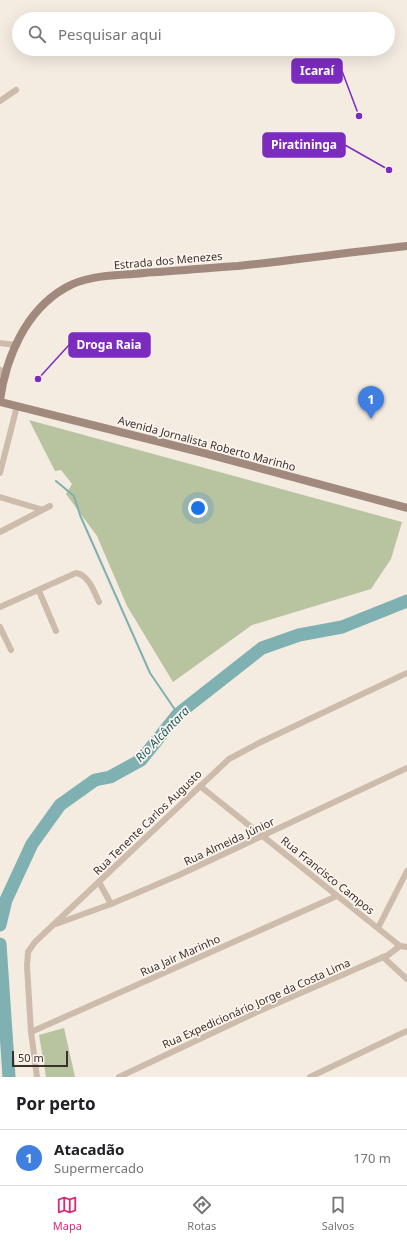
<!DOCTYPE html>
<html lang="pt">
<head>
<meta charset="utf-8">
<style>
	:root { --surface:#fff; --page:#f6f6f6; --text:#202124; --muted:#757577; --line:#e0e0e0; --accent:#db2777 }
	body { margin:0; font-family:"Noto Sans",sans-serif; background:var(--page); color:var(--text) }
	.scale { position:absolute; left:12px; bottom:10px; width:56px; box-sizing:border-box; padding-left:4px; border:2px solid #3b302b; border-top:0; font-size:11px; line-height:14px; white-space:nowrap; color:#3b302b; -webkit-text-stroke:3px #fbf5ee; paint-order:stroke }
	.you { position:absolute; left:198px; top:508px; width:14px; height:14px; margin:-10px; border:3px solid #fff; border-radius:50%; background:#1a73e8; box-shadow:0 0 0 6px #1a73e833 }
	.badge { display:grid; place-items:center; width:26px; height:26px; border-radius:50%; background:var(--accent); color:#fff; font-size:13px; font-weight:700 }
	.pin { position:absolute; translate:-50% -33px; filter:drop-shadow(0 1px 2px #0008) }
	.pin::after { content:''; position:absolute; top:21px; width:14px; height:12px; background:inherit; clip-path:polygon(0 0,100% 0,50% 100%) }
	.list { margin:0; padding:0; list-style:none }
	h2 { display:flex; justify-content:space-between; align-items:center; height:52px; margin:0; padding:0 16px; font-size:17px }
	h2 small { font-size:13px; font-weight:400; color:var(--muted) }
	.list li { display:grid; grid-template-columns:26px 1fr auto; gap:12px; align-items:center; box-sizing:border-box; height:56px; padding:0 16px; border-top:1px solid var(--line) }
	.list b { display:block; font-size:15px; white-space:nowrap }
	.list p { margin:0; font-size:13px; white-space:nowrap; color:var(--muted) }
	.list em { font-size:13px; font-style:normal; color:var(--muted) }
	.icon { flex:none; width:22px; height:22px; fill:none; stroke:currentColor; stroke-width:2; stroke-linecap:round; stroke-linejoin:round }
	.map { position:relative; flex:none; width:407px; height:1077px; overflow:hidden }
	.search { position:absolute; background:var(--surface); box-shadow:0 4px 16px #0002; left:12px; right:12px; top:12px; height:44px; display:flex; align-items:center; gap:10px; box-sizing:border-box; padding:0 14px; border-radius:22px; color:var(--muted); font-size:15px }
	.sheet { height:108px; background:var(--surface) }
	nav { display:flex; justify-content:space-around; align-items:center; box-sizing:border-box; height:56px; border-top:1px solid var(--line); background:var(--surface); font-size:11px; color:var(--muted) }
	nav a { display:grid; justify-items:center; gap:2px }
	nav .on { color:var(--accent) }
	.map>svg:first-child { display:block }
	.green { fill:#b8c4a0 }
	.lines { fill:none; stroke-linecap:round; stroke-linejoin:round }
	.stream { stroke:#7fb0b2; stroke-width:2 }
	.river { stroke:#7fb0b2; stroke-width:13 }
	.street { stroke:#cdbbac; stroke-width:6 }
	.secondary { stroke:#a18a7d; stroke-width:8 }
	.labels { text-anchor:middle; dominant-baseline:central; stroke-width:3.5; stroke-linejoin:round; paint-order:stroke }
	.street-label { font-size:11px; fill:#3b302b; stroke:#fbf5ee }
	.water-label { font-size:12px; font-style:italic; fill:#1f5a5e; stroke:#fbf5ee }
	.leader { fill:none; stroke:#7b2cbf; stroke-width:1.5 }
	.callout-dot { fill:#7b2cbf; stroke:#fbf5ee; stroke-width:1.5 }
	.callout { fill:#7b2cbf; stroke:#7b2cbf; stroke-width:1.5 }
	.callout-label { font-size:12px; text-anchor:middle; font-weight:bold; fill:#fff }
</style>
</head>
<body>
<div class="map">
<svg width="407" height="1077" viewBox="0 0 407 1077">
	<rect width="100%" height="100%" fill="#f4ebe1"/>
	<g class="green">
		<path d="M 29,420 L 402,522 L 391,559 L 371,589 L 252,625 L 173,682 L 127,606 L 97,536 L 66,494 L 72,484 L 61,470 L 55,471 Z"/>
		<path d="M 64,1028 L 75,1077 L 46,1077 L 39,1035 Z"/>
	</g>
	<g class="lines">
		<path class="stream" d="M 56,481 L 74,496 L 80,515 L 150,673 L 178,714"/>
		<g class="river">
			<path d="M 0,925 L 6,900 L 32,844 L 60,805 L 95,780 L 110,777 L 141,760 L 178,714 L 262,648 L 299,635 L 342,627 L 407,601"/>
			<path d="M 0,944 L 9,1077"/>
		</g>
		<g class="street">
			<path d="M 0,101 L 16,90"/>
			<path d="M 0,343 L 16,345"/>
			<path d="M 0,370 L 4,376"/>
			<path d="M 0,473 L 17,406"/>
			<path d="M 0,497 L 40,509"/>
			<path d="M 0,532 L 50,506"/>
			<path d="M 39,591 L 56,631"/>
			<path d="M 0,607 L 76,573 C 89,575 94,592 99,602"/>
			<path d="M 0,627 L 11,650"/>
			<path d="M 200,786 L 400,946 L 407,947"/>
			<path d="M 99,882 L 111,904"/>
			<path d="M 56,924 L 111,904 L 179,875 L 407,768"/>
			<path d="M 378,928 L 407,871"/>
			<path d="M 383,957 L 407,979"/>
			<path d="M 31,1032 L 337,896"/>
			<path d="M 37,1077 L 31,1032 L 27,966 L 28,952 L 35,942 L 229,759 L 261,742 L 407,673"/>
			<path d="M 119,1077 L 257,1012 L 388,955 L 400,946"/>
			<path d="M 310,1077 L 407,1031"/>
		</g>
		<g class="secondary">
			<path d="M 0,400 C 6,358 25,311 65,288 C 88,274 118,276 144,273 C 176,271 207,268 238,266 C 295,260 351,252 407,246"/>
			<path d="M 0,402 L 204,453 L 407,508"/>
		</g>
	</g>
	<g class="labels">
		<g class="street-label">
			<text transform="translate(168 260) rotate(-5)">Estrada dos Menezes</text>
			<text transform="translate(207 443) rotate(15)">Avenida Jornalista Roberto Marinho</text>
			<text transform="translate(147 822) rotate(-44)">Rua Tenente Carlos Augusto</text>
			<text transform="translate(229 841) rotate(-25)">Rua Almeida Júnior</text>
			<text transform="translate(328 875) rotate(39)">Rua Francisco Campos</text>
			<text transform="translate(180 955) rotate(-24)">Rua Jair Marinho</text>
			<text transform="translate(256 1003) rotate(-24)">Rua Expedicionário Jorge da Costa Lima</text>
		</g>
		<g class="water-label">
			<text transform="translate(162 734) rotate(-46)">Rio Alcântara</text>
		</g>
	</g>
	<path class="leader" d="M359 116L342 71M389 170L345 145M38 379L69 345"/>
	<g class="callout-dot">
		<circle cx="359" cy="116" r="4"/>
		<circle cx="389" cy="170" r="4"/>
		<circle cx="38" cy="379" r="4"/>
	</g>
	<g class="callout">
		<rect x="292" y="59" width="50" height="24" rx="4"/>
		<rect x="263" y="133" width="82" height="24" rx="4"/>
		<rect x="69" y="333" width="81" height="24" rx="4"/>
	</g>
	<g class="callout-label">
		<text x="317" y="75">Icaraí</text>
		<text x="304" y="149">Piratininga</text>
		<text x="109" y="349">Droga Raia</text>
	</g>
</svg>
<div class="scale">50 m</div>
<div class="you"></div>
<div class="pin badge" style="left:371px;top:419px;background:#3f7fe0">1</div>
<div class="search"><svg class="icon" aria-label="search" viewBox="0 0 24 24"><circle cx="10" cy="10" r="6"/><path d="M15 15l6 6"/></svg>Pesquisar aqui</div>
</div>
<section class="sheet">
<h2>Por perto<small></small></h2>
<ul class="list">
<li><span class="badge" style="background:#3f7fe0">1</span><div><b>Atacadão</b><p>Supermercado</p></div><em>170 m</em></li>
</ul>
</section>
<nav>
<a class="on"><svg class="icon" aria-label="map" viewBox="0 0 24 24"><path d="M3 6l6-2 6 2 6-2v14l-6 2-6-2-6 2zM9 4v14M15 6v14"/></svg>Mapa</a>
<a><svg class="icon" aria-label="directions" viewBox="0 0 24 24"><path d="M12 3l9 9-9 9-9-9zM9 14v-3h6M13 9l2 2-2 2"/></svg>Rotas</a>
<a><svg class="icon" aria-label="saved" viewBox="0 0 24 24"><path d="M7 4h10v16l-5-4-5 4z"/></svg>Salvos</a>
</nav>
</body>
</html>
